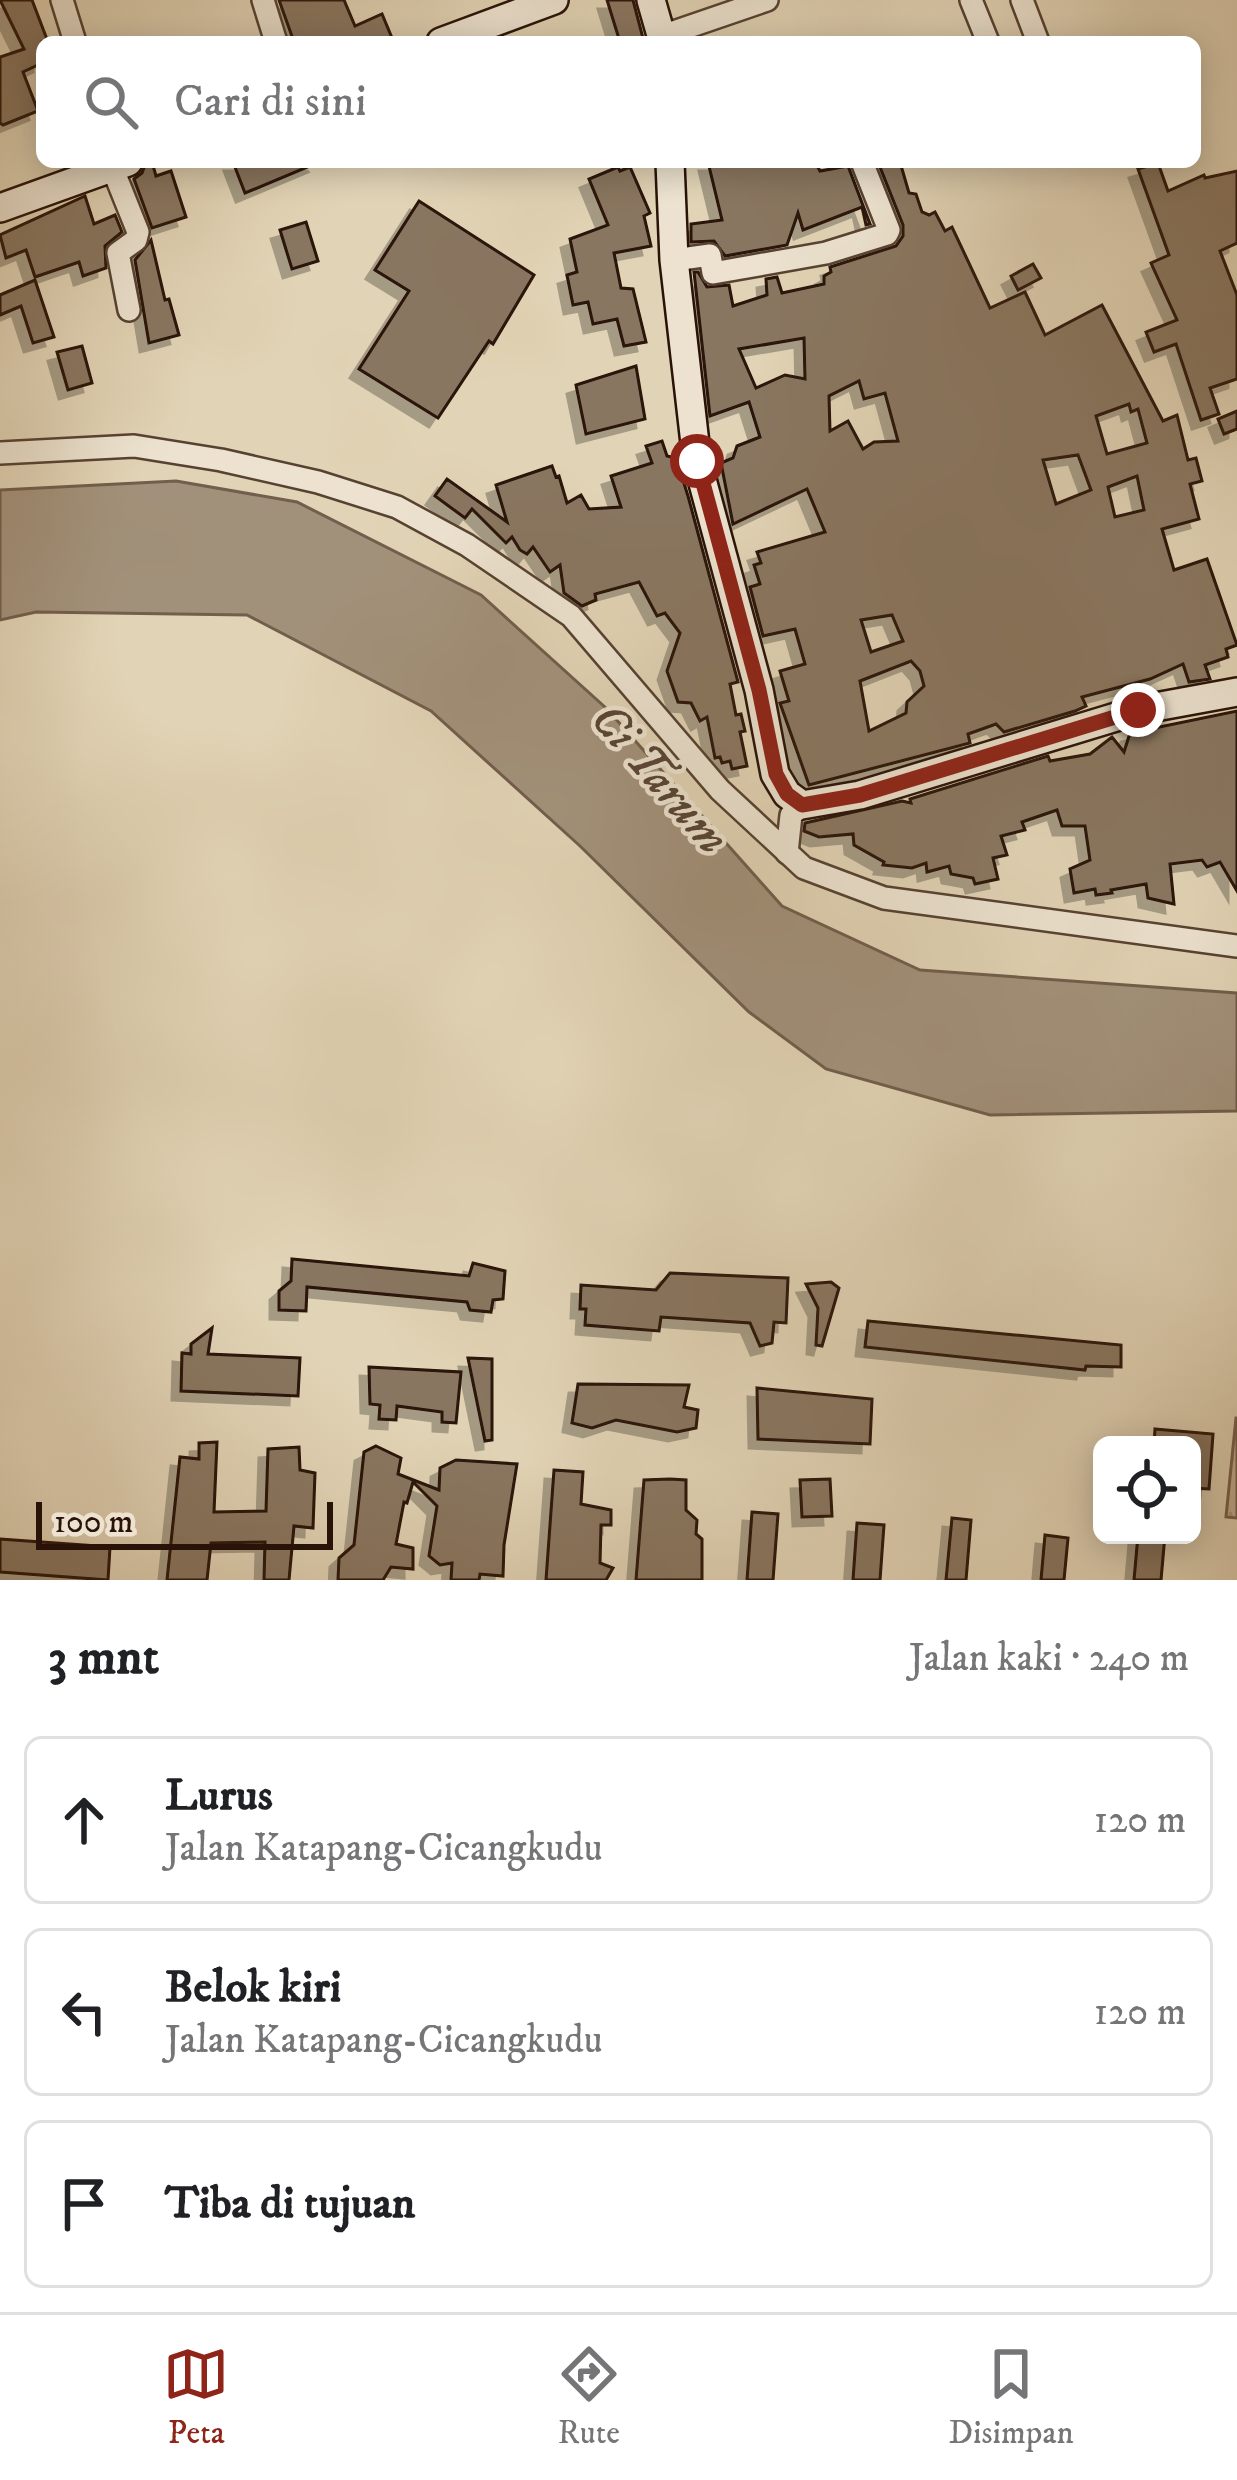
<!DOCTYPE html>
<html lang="id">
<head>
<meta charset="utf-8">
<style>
	:root { --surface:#fff; --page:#f6f6f6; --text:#202124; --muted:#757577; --line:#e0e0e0; --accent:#8f2418 }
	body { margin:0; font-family:"IM FELL DW Pica",serif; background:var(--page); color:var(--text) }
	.controls { position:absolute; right:36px; bottom:36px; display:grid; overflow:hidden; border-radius:18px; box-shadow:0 6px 30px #0003 }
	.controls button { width:108px; height:108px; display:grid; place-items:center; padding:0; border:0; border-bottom:3px solid var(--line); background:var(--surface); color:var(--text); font:60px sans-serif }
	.scale { position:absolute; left:36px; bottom:30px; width:297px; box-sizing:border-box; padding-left:12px; border:6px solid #291207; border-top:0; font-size:33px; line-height:42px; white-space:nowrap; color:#291207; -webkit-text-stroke:9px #ece2cf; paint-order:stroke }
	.stop { position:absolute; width:36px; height:36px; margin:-27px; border:9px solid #8f2418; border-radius:50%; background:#fff }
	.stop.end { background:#8f2418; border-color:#fff; box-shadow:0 3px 12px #0008 }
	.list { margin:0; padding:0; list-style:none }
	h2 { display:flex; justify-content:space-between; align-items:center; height:156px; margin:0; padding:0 48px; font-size:51px }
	h2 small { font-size:39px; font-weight:400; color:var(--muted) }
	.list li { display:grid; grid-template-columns:78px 1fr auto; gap:36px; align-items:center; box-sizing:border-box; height:168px; margin:0 24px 24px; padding:0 24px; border:3px solid var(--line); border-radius:18px }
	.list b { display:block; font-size:45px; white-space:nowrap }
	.list p { margin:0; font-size:39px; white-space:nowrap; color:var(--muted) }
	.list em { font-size:39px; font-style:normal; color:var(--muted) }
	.icon { flex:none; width:66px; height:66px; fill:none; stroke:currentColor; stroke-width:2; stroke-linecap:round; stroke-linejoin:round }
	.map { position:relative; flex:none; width:1237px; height:1580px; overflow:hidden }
	.search { position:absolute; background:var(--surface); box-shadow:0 6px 30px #0003; left:36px; right:36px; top:36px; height:132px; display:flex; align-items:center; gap:30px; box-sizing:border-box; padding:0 42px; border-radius:18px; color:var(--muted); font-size:45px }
	.sheet { height:732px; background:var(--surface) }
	nav { display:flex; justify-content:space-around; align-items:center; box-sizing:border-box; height:168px; border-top:3px solid var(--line); background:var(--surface); font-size:33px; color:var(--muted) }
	nav a { display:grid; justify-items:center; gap:6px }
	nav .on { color:var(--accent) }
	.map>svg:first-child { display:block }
	.grass { fill:url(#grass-tufts); stroke:#76624f; stroke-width:3 }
	.water { fill:#a2917a; stroke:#725e4c; stroke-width:3 }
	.building { fill:#897661; stroke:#291207; stroke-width:3; fill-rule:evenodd; filter:url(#shadow) }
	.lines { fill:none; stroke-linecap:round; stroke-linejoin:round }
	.street-casing { stroke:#574232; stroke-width:26 }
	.secondary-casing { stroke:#291207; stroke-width:32 }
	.street { stroke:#ece2cf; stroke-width:21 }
	.secondary { stroke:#ece2cf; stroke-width:27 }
	.route { stroke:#8f2418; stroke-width:15 }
	.labels { text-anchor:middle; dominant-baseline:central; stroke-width:9; stroke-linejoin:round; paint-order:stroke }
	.water-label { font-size:48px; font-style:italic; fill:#594535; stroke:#ece2cf }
</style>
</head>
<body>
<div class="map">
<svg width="1237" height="1580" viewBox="0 0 1237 1580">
	<defs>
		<pattern id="grass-tufts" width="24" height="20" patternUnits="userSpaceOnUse" patternTransform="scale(3)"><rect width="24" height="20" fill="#c2b297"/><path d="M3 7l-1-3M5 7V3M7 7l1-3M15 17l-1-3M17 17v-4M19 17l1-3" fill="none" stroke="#a79881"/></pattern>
		<filter id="shadow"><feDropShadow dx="-9" dy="9" stdDeviation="0" flood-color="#0004"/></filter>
	</defs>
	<rect width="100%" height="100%" fill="#e1d3b5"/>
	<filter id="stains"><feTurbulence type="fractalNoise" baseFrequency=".00167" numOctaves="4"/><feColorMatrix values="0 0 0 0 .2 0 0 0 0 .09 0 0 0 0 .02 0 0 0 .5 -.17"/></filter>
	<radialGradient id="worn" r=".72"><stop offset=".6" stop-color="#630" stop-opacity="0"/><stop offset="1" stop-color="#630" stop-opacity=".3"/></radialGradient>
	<path class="grass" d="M 1236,1418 L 1237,1418 L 1237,1518 L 1226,1517 Z"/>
	<path class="water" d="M 176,481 L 297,502 L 481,595 L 606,708 L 782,906 L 920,970 L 1237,993 L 1237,1111 L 990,1115 L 826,1069 L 749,1012 L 580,846 L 431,711 L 247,615 L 36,612 L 0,620 L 0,490 Z"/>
	<g class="building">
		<path d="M 0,0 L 32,0 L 48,42 L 42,42 L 42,63 L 23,72 L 38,111 L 3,125 L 0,123 L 0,57 L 24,49 Z"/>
		<path d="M 279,0 L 344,0 L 355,26 L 382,14 L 392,38 L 382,42 L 294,42 Z"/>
		<path d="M 607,0 L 633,0 L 644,42 L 620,42 Z"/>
		<path d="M 146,162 L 152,162 L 156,176 L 171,171 L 186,217 L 152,228 L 134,179 L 142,173 Z"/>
		<path d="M 233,162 L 316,162 L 317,163 L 245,193 Z"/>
		<path d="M 708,162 L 815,162 L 820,171 L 848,166 L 870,224 L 866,225 L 862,207 L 803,230 L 798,213 L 787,245 L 725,256 L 714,241 L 691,242 L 691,224 L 722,220 Z"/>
		<path d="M 878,162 L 900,162 L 909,193 L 916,194 L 922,212 L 929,215 L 935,212 L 945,231 L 952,227 L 990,308 L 1025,292 L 1045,335 L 1102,305 L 1163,421 L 1177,415 L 1188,460 L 1196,458 L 1202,481 L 1190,484 L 1199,519 L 1162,529 L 1174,570 L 1207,559 L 1237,645 L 1226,649 L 1228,657 L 1205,665 L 1210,679 L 1189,682 L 1183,664 L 1150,679 L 1082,697 L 1086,706 L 1075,711 L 1004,732 L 996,724 L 968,734 L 970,743 L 809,785 L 780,703 L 789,701 L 780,671 L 805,664 L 795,629 L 763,636 L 750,587 L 760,584 L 754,565 L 761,563 L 757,552 L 825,532 L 807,489 L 733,524 L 721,463 L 733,458 L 737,446 L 760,437 L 749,402 L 710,416 L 694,272 L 698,272 L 707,287 L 729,285 L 733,306 L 767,295 L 766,279 L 777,277 L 782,293 L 824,284 L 824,276 L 831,272 L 830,267 L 896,246 L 903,236 L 903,225 ZM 804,338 L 805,379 L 785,375 L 756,388 L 739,349 ZM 859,381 L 864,399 L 885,393 L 898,441 L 874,442 L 863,449 L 848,421 L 830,431 L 829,396 ZM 1129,404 L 1131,412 L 1138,409 L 1147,443 L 1107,454 L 1096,416 ZM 1078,455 L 1091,490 L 1056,504 L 1043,460 ZM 1137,476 L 1144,510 L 1115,517 L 1108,487 ZM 892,615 L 903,641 L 871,652 L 861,620 ZM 911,661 L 920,671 L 924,686 L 907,702 L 906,713 L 869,731 L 860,681 Z"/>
		<path d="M 1158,163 L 1168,191 L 1204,175 L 1205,178 L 1237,171 L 1237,243 L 1220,251 L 1237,295 L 1237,379 L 1210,388 L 1219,414 L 1201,420 L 1176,344 L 1154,352 L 1146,332 L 1177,320 L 1151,263 L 1169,255 L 1138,169 Z"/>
		<path d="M 618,167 L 620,171 L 630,167 L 650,213 L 644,216 L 651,246 L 614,253 L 621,288 L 633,289 L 646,342 L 624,346 L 617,319 L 593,324 L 588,302 L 573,305 L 567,275 L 577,272 L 570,239 L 608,225 L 589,179 Z"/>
		<path d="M 85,196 L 94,224 L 115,215 L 122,232 L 105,246 L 106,268 L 83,276 L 79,262 L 35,277 L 26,250 L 6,258 L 0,235 Z"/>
		<path d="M 419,201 L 534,275 L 493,344 L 489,341 L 438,418 L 359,369 L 409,291 L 375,270 Z"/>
		<path d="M 306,222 L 318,261 L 292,269 L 280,230 Z"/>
		<path d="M 151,240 L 165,300 L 169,299 L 179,335 L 149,343 L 135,260 Z"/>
		<path d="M 1033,264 L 1041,278 L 1018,290 L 1011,276 Z"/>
		<path d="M 35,280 L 54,337 L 33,343 L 21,306 L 0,315 L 0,295 Z"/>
		<path d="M 82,346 L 92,383 L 68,390 L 57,352 Z"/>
		<path d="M 636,366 L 645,419 L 586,434 L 576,385 Z"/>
		<path d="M 1237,411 L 1237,429 L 1224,434 L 1218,419 Z"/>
		<path d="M 662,441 L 667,456 L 676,458 L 688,496 L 738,682 L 730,684 L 736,715 L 741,714 L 745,731 L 740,732 L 747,766 L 732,769 L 730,761 L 722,763 L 720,757 L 715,758 L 707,717 L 700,721 L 691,703 L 678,702 L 667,671 L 680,633 L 665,613 L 657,616 L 639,582 L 595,594 L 596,600 L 582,606 L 564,593 L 560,565 L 550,572 L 533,547 L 527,554 L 520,550 L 512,537 L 506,543 L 472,509 L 465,518 L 435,496 L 447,479 L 507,522 L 496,485 L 552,466 L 556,477 L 559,476 L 567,503 L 581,495 L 589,509 L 621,507 L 611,476 L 652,463 L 646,446 Z"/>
		<path d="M 1237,711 L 1237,891 L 1220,862 L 1207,867 L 1202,860 L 1170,864 L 1174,904 L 1148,898 L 1146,884 L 1111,890 L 1112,893 L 1096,895 L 1095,889 L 1074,893 L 1070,869 L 1090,860 L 1085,826 L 1062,826 L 1057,810 L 1022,822 L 1025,830 L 1001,836 L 1007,855 L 993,858 L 998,879 L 975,884 L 973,878 L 951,874 L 949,866 L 927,872 L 926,863 L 912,868 L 883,865 L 884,862 L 854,845 L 853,834 L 819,837 L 804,831 L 805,823 L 902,801 L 911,803 L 910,799 L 1048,756 L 1050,761 L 1090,754 L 1112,737 L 1124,752 L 1130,733 Z"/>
		<path d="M 292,1259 L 469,1276 L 473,1263 L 505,1271 L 503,1299 L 493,1300 L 491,1312 L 470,1310 L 467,1302 L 307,1287 L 306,1311 L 279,1310 L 279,1291 L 291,1281 Z"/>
		<path d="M 670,1273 L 788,1278 L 786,1323 L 774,1322 L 772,1343 L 760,1346 L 750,1323 L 661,1317 L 659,1331 L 585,1325 L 586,1309 L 580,1309 L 581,1285 L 656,1290 Z"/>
		<path d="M 831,1282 L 839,1288 L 822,1346 L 816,1345 L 818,1308 L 806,1284 Z"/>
		<path d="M 868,1321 L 1121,1345 L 1121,1367 L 1086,1366 L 1085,1370 L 865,1347 Z"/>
		<path d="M 212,1328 L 208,1354 L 300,1358 L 298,1396 L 181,1391 L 182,1353 L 191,1354 L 191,1344 Z"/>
		<path d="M 468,1358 L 492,1359 L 492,1440 L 485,1441 Z"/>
		<path d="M 369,1367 L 461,1372 L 456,1423 L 442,1422 L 442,1412 L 397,1406 L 396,1420 L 379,1419 L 380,1405 L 370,1404 Z"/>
		<path d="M 578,1384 L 689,1385 L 684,1407 L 698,1410 L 696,1428 L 677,1432 L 616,1420 L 592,1428 L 572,1423 Z"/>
		<path d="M 757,1388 L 872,1399 L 870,1444 L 758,1439 Z"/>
		<path d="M 1155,1429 L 1213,1434 L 1209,1489 L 1192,1488 L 1192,1445 L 1154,1445 Z"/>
		<path d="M 217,1442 L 214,1512 L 266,1511 L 268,1449 L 299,1447 L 300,1470 L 315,1473 L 313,1528 L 294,1526 L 289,1580 L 264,1580 L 265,1542 L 211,1543 L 207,1580 L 167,1580 L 180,1457 L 199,1459 L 199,1443 Z"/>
		<path d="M 376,1446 L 401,1458 L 398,1474 L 439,1490 L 440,1468 L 456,1460 L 517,1464 L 504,1545 L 503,1576 L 480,1574 L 479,1580 L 451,1580 L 452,1563 L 440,1565 L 429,1556 L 437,1506 L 413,1482 L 407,1503 L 404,1502 L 396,1544 L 413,1548 L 413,1569 L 391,1567 L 383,1580 L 338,1580 L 339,1558 L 354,1545 L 364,1452 Z"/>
		<path d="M 554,1470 L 583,1472 L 581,1504 L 611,1510 L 611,1525 L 601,1525 L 600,1563 L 613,1568 L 606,1580 L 546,1580 Z"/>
		<path d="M 670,1479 L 686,1480 L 686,1510 L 697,1520 L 696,1534 L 702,1539 L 702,1580 L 636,1580 L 644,1480 Z"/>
		<path d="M 830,1479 L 832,1516 L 802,1517 L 800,1480 Z"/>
		<path d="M 752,1512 L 778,1514 L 773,1580 L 747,1580 Z"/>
		<path d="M 952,1518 L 971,1520 L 966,1580 L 946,1580 Z"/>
		<path d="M 857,1523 L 884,1525 L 880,1580 L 853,1580 Z"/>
		<path d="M 1045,1535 L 1068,1538 L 1064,1580 L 1041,1580 Z"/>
		<path d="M 1138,1535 L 1165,1535 L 1161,1580 L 1134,1580 Z"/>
		<path d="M 0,1539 L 110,1547 L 108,1580 L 0,1572 Z"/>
	</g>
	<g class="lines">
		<g class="street-casing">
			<g id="street">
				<path d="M 62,0 L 75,42"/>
				<path d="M 263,0 L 276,42"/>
				<path d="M 971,0 L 988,42"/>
				<path d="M 1022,0 L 1038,42"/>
				<path d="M 662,36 L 767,0"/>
				<path d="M 110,162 L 138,232 L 136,240 L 118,253 L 129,310"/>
				<path d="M 674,260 L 710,255 L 713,273 L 826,253 L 887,234 L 889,230 L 862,162"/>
				<path d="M 0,453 L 134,446 L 221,460 L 318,482 L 397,507 L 467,545 L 571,616 L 720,790 L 804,868 L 884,898 L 1237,946"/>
				<path d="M 787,853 L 791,815 L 802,805"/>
			</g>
		</g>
		<g class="secondary-casing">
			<g id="secondary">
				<path d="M 651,0 L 663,42"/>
				<path d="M 441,42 L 554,0"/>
				<path d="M 670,162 L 674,260 L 697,461 L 759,690 L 775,774 L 787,794 L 802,805 L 860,795 L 1139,710 L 1237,692"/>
				<path d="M 0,208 L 128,162"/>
			</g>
		</g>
		<use href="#street" class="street"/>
		<use href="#secondary" class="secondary"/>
	</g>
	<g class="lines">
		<path class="route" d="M 697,461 L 759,690 L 776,774 L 787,794 L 802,805 L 860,795 L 1138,710"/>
	</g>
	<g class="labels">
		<g class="water-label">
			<text transform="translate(659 779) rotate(49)">Ci Tarum</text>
		</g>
	</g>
	<rect width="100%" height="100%" filter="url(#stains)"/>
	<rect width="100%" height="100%" fill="url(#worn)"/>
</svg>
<div class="controls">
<button><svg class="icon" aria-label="locate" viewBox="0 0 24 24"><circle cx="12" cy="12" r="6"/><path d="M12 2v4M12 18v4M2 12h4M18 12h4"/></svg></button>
</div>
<div class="scale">100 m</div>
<div class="stop" style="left:697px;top:461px"></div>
<div class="stop end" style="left:1138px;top:710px"></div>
<div class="search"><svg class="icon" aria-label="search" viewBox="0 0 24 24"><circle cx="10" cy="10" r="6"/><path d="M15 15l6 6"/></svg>Cari di sini</div>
</div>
<section class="sheet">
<h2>3 mnt<small>Jalan kaki · 240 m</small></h2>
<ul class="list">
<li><svg class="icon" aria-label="ahead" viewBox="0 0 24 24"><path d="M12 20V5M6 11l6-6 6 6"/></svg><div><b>Lurus</b><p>Jalan Katapang-Cicangkudu</p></div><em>120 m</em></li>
<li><svg class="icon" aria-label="left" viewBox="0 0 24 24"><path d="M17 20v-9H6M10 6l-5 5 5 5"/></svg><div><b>Belok kiri</b><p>Jalan Katapang-Cicangkudu</p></div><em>120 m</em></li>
<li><svg class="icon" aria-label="arrive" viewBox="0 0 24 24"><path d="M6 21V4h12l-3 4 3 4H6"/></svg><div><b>Tiba di tujuan</b></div></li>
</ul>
</section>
<nav>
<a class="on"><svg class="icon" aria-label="map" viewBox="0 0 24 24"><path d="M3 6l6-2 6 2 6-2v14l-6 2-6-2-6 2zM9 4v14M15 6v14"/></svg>Peta</a>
<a><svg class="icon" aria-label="directions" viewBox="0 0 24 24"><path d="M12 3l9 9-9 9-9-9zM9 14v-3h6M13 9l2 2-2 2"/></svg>Rute</a>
<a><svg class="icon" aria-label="saved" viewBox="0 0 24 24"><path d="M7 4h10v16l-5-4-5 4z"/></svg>Disimpan</a>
</nav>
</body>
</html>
